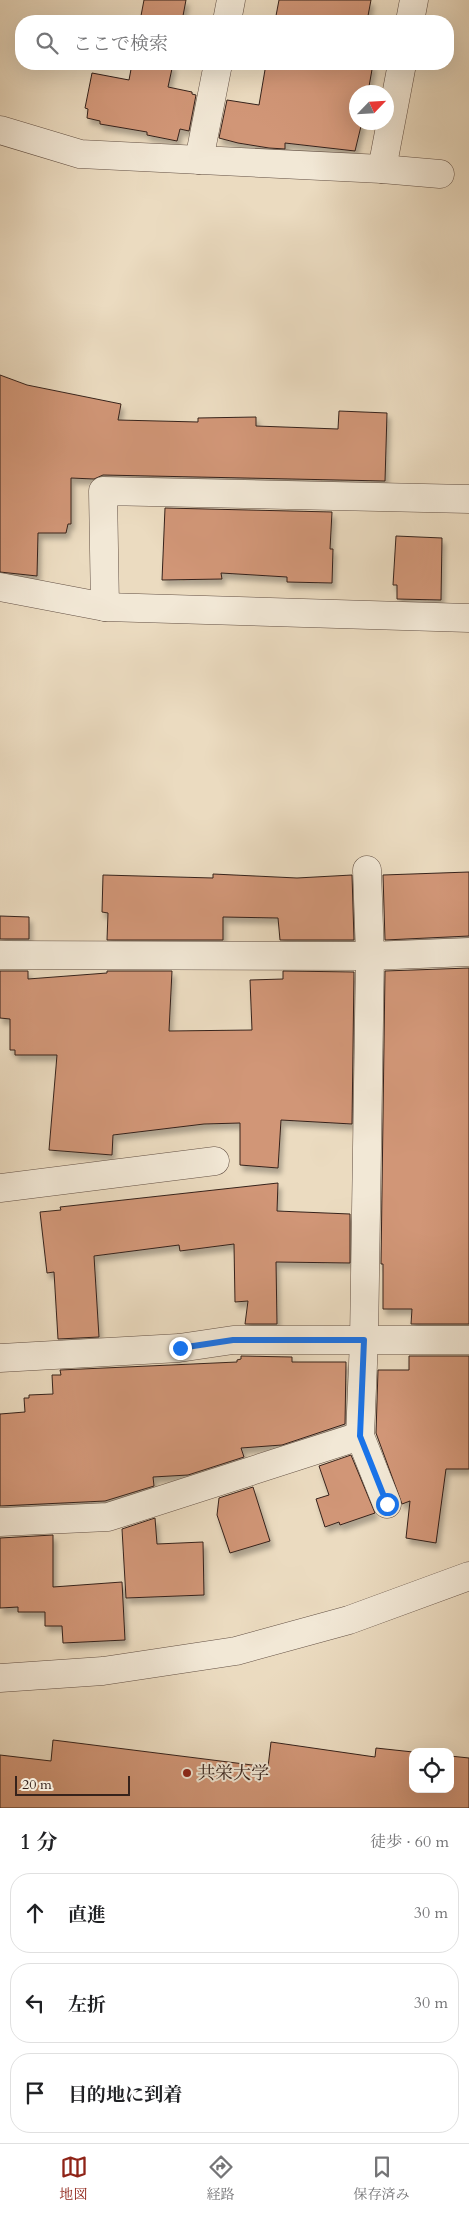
<!DOCTYPE html>
<html lang="ja">
<head>
<meta charset="utf-8">
<style>
	:root { --surface:#fff; --page:#f6f6f6; --text:#202124; --muted:#757577; --line:#e0e0e0; --accent:#8f2418 }
	body { margin:0; font-family:Cardo,"Noto Serif JP",serif; background:var(--page); color:var(--text) }
	.controls { position:absolute; right:15px; bottom:15px; display:grid; overflow:hidden; border-radius:10px; box-shadow:0 5px 20px #0002 }
	.controls button { width:45px; height:45px; display:grid; place-items:center; padding:0; border:0; border-bottom:1px solid var(--line); background:var(--surface); color:var(--text); font:25px sans-serif }
	.compass { position:absolute; left:349px; top:85px; width:45px; height:45px; border-radius:50%; background:var(--surface); box-shadow:0 5px 20px #0002; rotate:65deg }
	.scale { position:absolute; left:15px; bottom:12px; width:115px; box-sizing:border-box; padding-left:5px; border:2px solid #36221b; border-top:0; font-size:14px; line-height:18px; white-space:nowrap; color:#36221b; -webkit-text-stroke:4px #f2e8d6; paint-order:stroke }
	.stop { position:absolute; width:15px; height:15px; margin:-11px; border:4px solid #1a73e8; border-radius:50%; background:#fff }
	.stop.end { background:#1a73e8; border-color:#fff; box-shadow:0 1px 5px #0008 }
	.list { margin:0; padding:0; list-style:none }
	h2 { display:flex; justify-content:space-between; align-items:center; height:65px; margin:0; padding:0 20px; font-size:21px }
	h2 small { font-size:16px; font-weight:400; color:var(--muted) }
	.list li { display:grid; grid-template-columns:32px 1fr auto; gap:15px; align-items:center; box-sizing:border-box; height:80px; margin:0 10px 10px; padding:0 10px; border:1px solid var(--line); border-radius:20px }
	.list b { display:block; font-size:19px; white-space:nowrap }
	.list em { font-size:16px; font-style:normal; color:var(--muted) }
	.icon { flex:none; width:28px; height:28px; fill:none; stroke:currentColor; stroke-width:2; stroke-linecap:round; stroke-linejoin:round }
	.map { position:relative; flex:none; width:469px; height:1808px; overflow:hidden }
	.search { position:absolute; background:var(--surface); box-shadow:0 5px 20px #0002; left:15px; right:15px; top:15px; height:55px; display:flex; align-items:center; gap:12px; box-sizing:border-box; padding:0 18px; border-radius:20px; color:var(--muted); font-size:19px }
	.sheet { height:335px; background:var(--surface) }
	nav { display:flex; justify-content:space-around; align-items:center; box-sizing:border-box; height:70px; border-top:1px solid var(--line); background:var(--surface); font-size:14px; color:var(--muted) }
	nav a { display:grid; justify-items:center; gap:2px }
	nav .on { color:var(--accent) }
	.map>svg:first-child { display:block }
	.building { fill:#d19677; stroke:#36221b; filter:url(#shadow) }
	.lines { fill:none; stroke-linecap:round; stroke-linejoin:round }
	.minor-casing { stroke:#635044; stroke-width:29 }
	.minor { stroke:#f2e8d6; stroke-width:28 }
	.route { stroke:#1a73e8; stroke-width:6 }
	.poi-dot { fill:#8f2418; stroke:#f2e8d6; stroke-width:2 }
	.labels { text-anchor:middle; dominant-baseline:central; stroke-width:4; stroke-linejoin:round; paint-order:stroke }
	.poi-label { font-size:18px; fill:#36221b; stroke:#f2e8d6; text-anchor:start }
</style>
</head>
<body>
<div class="map">
<svg width="469" height="1808" viewBox="0 0 469 1808">
	<defs>
		<filter id="shadow"><feDropShadow dx="3" dy="5.5" stdDeviation="2.5" flood-color="#0004"/></filter>
	</defs>
	<rect width="100%" height="100%" fill="#ebdbc0"/>
	<filter id="stains"><feTurbulence type="fractalNoise" baseFrequency=".004" numOctaves="4"/><feColorMatrix values="0 0 0 0 .2 0 0 0 0 .09 0 0 0 0 .02 0 0 0 .5 -.17"/></filter>
	<radialGradient id="worn" r=".72"><stop offset=".6" stop-color="#630" stop-opacity="0"/><stop offset="1" stop-color="#630" stop-opacity=".3"/></radialGradient>
	<g class="building">
		<path d="M 144,0 L 186,0 L 182,21 L 140,21 Z"/>
		<path d="M 279,0 L 371,0 L 367,21 L 275,21 Z"/>
		<path d="M 132,64 L 173,64 L 168,87 L 192,92 L 192,94 L 196,95 L 189,131 L 180,129 L 177,141 L 147,135 L 147,132 L 100,124 L 100,121 L 87,118 L 88,109 L 85,108 L 92,73 L 129,80 Z"/>
		<path d="M 266,64 L 373,64 L 368,92 L 356,92 L 356,122 L 362,122 L 355,151 L 285,143 L 285,149 L 269,148 L 238,143 L 219,138 L 227,100 L 259,105 Z"/>
		<path d="M 0,375 L 27,385 L 121,404 L 118,420 L 198,422 L 198,418 L 256,417 L 256,426 L 338,429 L 339,411 L 387,413 L 385,481 L 103,475 L 94,479 L 71,478 L 71,524 L 68,524 L 66,533 L 38,533 L 37,576 L 0,572 Z"/>
		<path d="M 165,508 L 332,512 L 330,549 L 333,549 L 332,583 L 287,582 L 287,577 L 221,573 L 222,579 L 162,580 Z"/>
		<path d="M 396,536 L 442,538 L 441,600 L 397,599 L 397,585 L 393,585 Z"/>
		<path d="M 469,872 L 469,936 L 385,940 L 383,875 Z"/>
		<path d="M 213,874 L 297,878 L 352,875 L 354,940 L 280,940 L 278,918 L 223,917 L 223,940 L 107,940 L 108,913 L 102,912 L 103,875 L 213,878 Z"/>
		<path d="M 0,916 L 29,917 L 29,939 L 0,939 Z"/>
		<path d="M 469,968 L 469,1324 L 411,1324 L 412,1309 L 383,1309 L 383,1264 L 381,1264 L 385,971 Z"/>
		<path d="M 0,971 L 28,971 L 28,979 L 107,973 L 107,971 L 172,971 L 169,1031 L 252,1030 L 250,980 L 283,979 L 283,971 L 354,972 L 352,1124 L 281,1120 L 278,1168 L 240,1165 L 240,1123 L 204,1124 L 113,1135 L 112,1155 L 49,1150 L 57,1055 L 15,1055 L 15,1050 L 10,1050 L 10,1019 L 0,1018 Z"/>
		<path d="M 278,1183 L 277,1211 L 350,1214 L 350,1263 L 276,1262 L 277,1324 L 245,1324 L 248,1301 L 235,1302 L 234,1244 L 180,1251 L 179,1245 L 94,1256 L 99,1337 L 58,1339 L 54,1272 L 47,1273 L 40,1212 L 61,1210 L 60,1207 Z"/>
		<path d="M 241,1356 L 292,1357 L 292,1362 L 346,1362 L 345,1424 L 282,1445 L 241,1448 L 244,1457 L 188,1475 L 153,1477 L 154,1486 L 105,1501 L 0,1506 L 0,1414 L 25,1412 L 24,1398 L 29,1398 L 29,1395 L 53,1394 L 52,1375 L 61,1375 L 60,1370 L 237,1362 L 237,1360 L 241,1359 Z"/>
		<path d="M 409,1356 L 469,1356 L 469,1469 L 446,1469 L 436,1543 L 406,1538 L 410,1501 L 402,1504 L 376,1433 L 378,1370 L 409,1370 Z"/>
		<path d="M 351,1455 L 375,1513 L 340,1525 L 339,1522 L 325,1527 L 316,1499 L 329,1495 L 319,1466 Z"/>
		<path d="M 253,1487 L 270,1541 L 230,1553 L 217,1515 L 219,1498 Z"/>
		<path d="M 155,1518 L 157,1544 L 203,1542 L 204,1595 L 126,1598 L 122,1529 Z"/>
		<path d="M 53,1535 L 53,1587 L 122,1582 L 125,1640 L 63,1643 L 62,1626 L 45,1626 L 45,1612 L 18,1612 L 18,1607 L 0,1608 L 0,1538 Z"/>
		<path d="M 53,1740 L 268,1767 L 271,1742 L 375,1757 L 376,1748 L 413,1752 L 413,1789 L 450,1789 L 450,1756 L 469,1758 L 469,1808 L 0,1808 L 0,1755 L 51,1761 Z"/>
	</g>
	<g class="lines">
		<g class="minor-casing">
			<g id="minor">
				<path d="M 227,21 L 231,0"/>
				<path d="M 410,21 L 414,0"/>
				<path d="M 0,130 L 80,154 L 382,169 L 440,174"/>
				<path d="M 199,160 L 218,64"/>
				<path d="M 382,169 L 402,64"/>
				<path d="M 0,587 L 105,607 L 469,618"/>
				<path d="M 105,607 L 103,491 L 469,499"/>
				<path d="M 367,870 L 370,956 L 364,1340 L 360,1436 L 387,1504"/>
				<path d="M 0,955 L 370,956 L 469,952"/>
				<path d="M 0,1188 L 215,1161"/>
				<path d="M 0,1358 L 179,1348 L 233,1340 L 469,1340"/>
				<path d="M 0,1522 L 108,1517 L 360,1436"/>
				<path d="M 0,1678 L 103,1671 L 236,1651 L 349,1620 L 469,1576"/>
			</g>
		</g>
		<use href="#minor" class="minor"/>
	</g>
	<g class="lines">
		<path class="route" d="M 180,1348 L 233,1340 L 364,1340 L 360,1436 L 387,1504"/>
	</g>
	<circle class="poi-dot" cx="187" cy="1773" r="5"/>
	<g class="labels">
		<g class="poi-label">
			<text x="197" y="1773">共栄大学</text>
		</g>
	</g>
	<rect width="100%" height="100%" filter="url(#stains)"/>
	<rect width="100%" height="100%" fill="url(#worn)"/>
</svg>
<div class="controls">
<button><svg class="icon" aria-label="locate" viewBox="0 0 24 24"><circle cx="12" cy="12" r="6"/><path d="M12 2v4M12 18v4M2 12h4M18 12h4"/></svg></button>
</div>
<svg class="compass" viewBox="-18 -18 36 36"><path d="M0-13l5 13h-10z" fill="#e53935"/><path d="M0 13l5-13h-10z" fill="#757577"/></svg>
<div class="scale">20 m</div>
<div class="stop" style="left:387px;top:1504px"></div>
<div class="stop end" style="left:180px;top:1348px"></div>
<div class="search"><svg class="icon" aria-label="search" viewBox="0 0 24 24"><circle cx="10" cy="10" r="6"/><path d="M15 15l6 6"/></svg>ここで検索</div>
</div>
<section class="sheet">
<h2>1 分<small>徒歩 · 60 m</small></h2>
<ul class="list">
<li><svg class="icon" aria-label="ahead" viewBox="0 0 24 24"><path d="M12 20V5M6 11l6-6 6 6"/></svg><div><b>直進</b></div><em>30 m</em></li>
<li><svg class="icon" aria-label="left" viewBox="0 0 24 24"><path d="M17 20v-9H6M10 6l-5 5 5 5"/></svg><div><b>左折</b></div><em>30 m</em></li>
<li><svg class="icon" aria-label="arrive" viewBox="0 0 24 24"><path d="M6 21V4h12l-3 4 3 4H6"/></svg><div><b>目的地に到着</b></div></li>
</ul>
</section>
<nav>
<a class="on"><svg class="icon" aria-label="map" viewBox="0 0 24 24"><path d="M3 6l6-2 6 2 6-2v14l-6 2-6-2-6 2zM9 4v14M15 6v14"/></svg>地図</a>
<a><svg class="icon" aria-label="directions" viewBox="0 0 24 24"><path d="M12 3l9 9-9 9-9-9zM9 14v-3h6M13 9l2 2-2 2"/></svg>経路</a>
<a><svg class="icon" aria-label="saved" viewBox="0 0 24 24"><path d="M7 4h10v16l-5-4-5 4z"/></svg>保存済み</a>
</nav>
</body>
</html>
